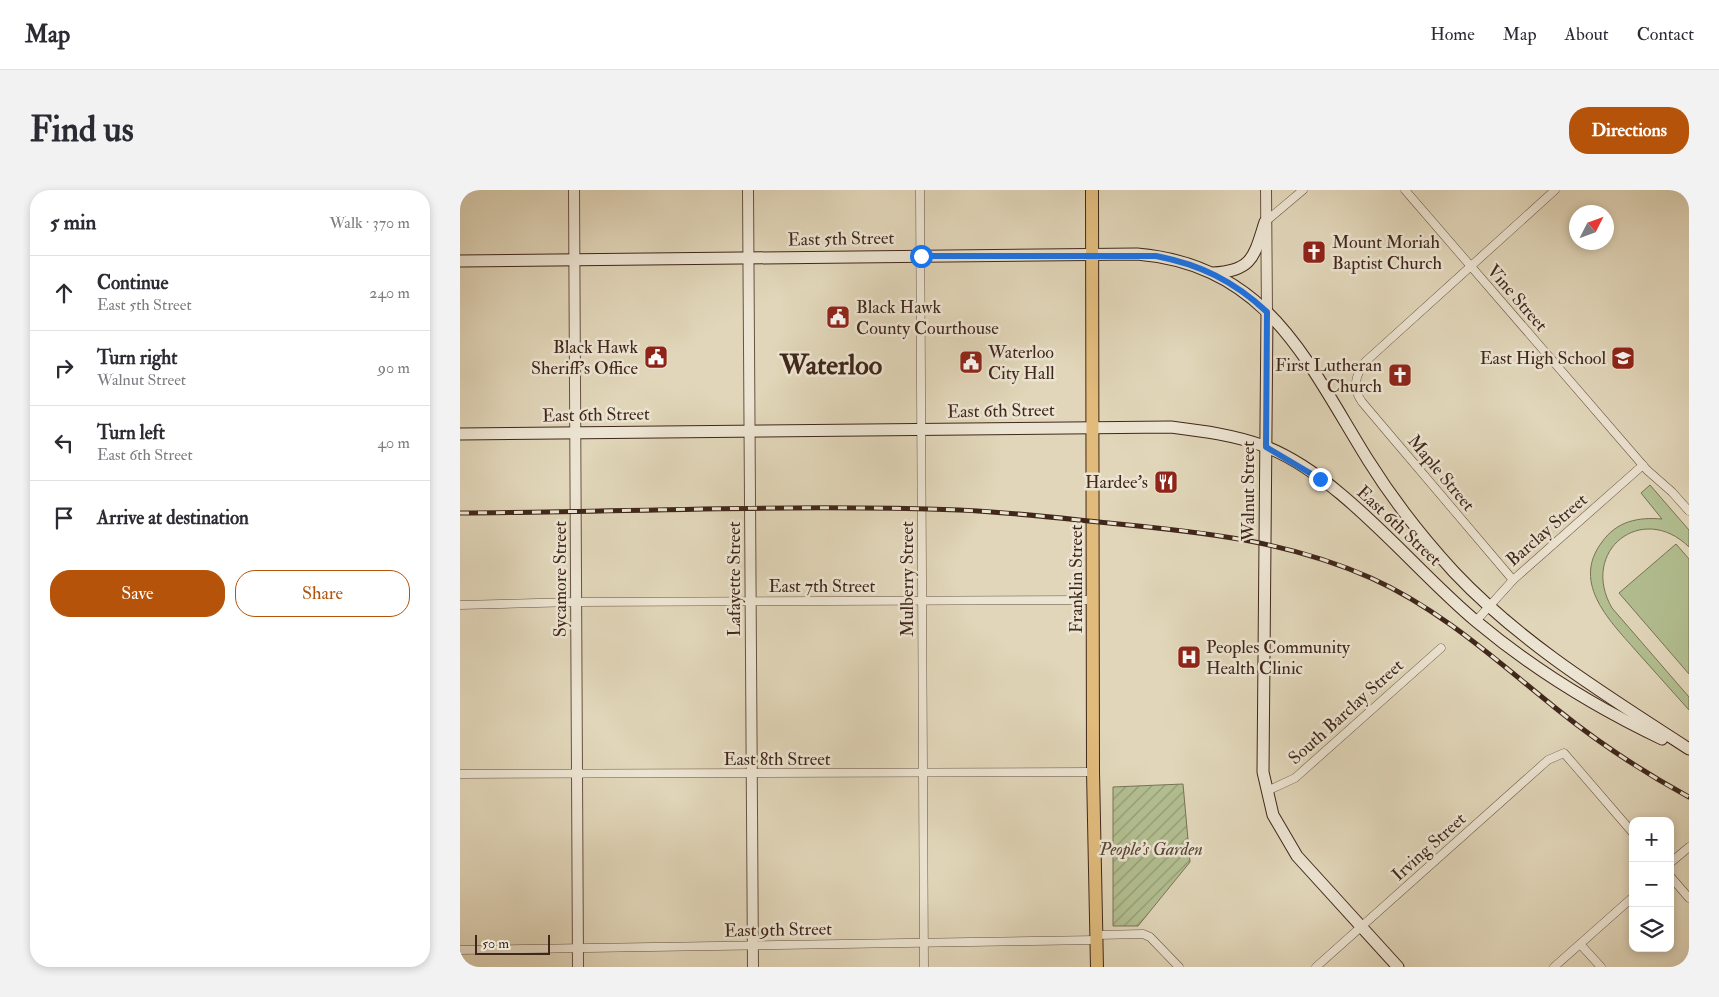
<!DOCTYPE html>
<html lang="en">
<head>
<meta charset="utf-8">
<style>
	:root { --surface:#fff; --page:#f2f2f3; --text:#2b2b33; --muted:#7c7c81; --line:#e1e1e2; --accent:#b45309 }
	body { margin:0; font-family:"IM FELL Double Pica",serif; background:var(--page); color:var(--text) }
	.controls { position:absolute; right:15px; bottom:15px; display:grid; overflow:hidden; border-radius:10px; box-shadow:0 2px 8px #0003 }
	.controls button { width:45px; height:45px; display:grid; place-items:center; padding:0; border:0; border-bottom:1px solid var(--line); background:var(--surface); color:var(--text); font:25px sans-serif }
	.compass { position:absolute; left:1109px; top:15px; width:45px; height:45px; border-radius:50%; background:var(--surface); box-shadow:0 2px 8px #0003; rotate:48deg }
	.scale { position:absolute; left:15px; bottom:12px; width:75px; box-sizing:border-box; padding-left:5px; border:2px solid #40271a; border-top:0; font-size:14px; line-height:18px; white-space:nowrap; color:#40271a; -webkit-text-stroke:4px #ece4d2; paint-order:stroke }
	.stop { position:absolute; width:15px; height:15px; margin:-11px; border:4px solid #1a73e8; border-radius:50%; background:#fff }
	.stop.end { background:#1a73e8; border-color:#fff; box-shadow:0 1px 5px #0008 }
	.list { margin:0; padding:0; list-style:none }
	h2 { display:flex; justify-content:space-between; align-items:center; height:65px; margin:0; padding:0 20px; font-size:21px }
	h2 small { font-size:16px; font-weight:400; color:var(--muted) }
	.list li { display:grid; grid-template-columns:32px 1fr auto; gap:15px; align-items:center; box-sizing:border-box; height:75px; padding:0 20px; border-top:1px solid var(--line) }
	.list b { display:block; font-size:19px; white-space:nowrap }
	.list p { margin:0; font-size:16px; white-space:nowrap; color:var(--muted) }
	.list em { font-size:16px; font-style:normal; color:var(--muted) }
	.actions { display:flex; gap:10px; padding:15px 20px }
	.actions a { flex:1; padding:11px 0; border:1px solid var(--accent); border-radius:20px; text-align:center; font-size:18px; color:var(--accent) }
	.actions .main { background:var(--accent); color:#fff }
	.icon { flex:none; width:28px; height:28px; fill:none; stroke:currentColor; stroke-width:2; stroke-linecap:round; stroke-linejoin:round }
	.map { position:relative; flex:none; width:1229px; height:777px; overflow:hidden; border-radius:20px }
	header { display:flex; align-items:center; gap:30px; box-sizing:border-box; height:70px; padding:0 25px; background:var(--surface); border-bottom:1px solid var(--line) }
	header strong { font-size:24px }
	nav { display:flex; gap:28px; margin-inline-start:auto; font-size:18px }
	.intro { display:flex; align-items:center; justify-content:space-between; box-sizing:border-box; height:120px; padding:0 30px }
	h1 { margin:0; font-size:35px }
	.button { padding:12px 22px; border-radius:20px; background:var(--accent); color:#fff; font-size:18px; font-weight:700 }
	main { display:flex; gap:30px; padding:0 30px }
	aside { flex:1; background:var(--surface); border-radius:20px; box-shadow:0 2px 8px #0003 }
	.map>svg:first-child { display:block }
	.green { fill:#b2be90; stroke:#797255 }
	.garden { fill:url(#garden-furrows); stroke:#797255 }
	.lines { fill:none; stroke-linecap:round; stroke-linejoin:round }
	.minor-casing { stroke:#685342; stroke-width:9 }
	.tertiary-casing { stroke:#685342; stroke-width:12 }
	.secondary-casing { stroke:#40271a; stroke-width:13 }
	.primary-casing { stroke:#40271a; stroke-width:14 }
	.minor { stroke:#ece4d2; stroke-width:8 }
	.tertiary { stroke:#ece4d2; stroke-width:10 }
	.secondary { stroke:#ece4d2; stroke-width:11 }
	.primary { stroke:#e0bb7c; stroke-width:12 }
	.rail-casing { stroke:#40271a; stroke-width:5 }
	.rail { stroke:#ece4d2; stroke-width:3; stroke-dasharray:9; stroke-linecap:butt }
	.route { stroke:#1a73e8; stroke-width:6 }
	.labels { text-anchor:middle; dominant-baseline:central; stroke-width:5; stroke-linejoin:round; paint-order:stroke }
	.street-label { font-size:18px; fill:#40271a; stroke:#ece4d2 }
	.poi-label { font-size:18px; fill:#40271a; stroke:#ece4d2; text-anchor:start }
	.park-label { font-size:18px; font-style:italic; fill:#574532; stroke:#ece4d2 }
	.town-label { font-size:28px; font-weight:bold; fill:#40271a; stroke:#ece4d2 }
</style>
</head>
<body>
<header>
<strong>Map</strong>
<nav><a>Home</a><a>Map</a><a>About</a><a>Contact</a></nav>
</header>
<div class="intro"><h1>Find us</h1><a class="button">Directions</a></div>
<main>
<aside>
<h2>5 min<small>Walk · 370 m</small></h2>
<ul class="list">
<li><svg class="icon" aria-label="ahead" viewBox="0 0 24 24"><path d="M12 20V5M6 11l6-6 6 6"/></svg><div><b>Continue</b><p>East 5th Street</p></div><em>240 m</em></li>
<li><svg class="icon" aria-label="right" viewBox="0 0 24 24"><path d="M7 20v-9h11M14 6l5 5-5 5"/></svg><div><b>Turn right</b><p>Walnut Street</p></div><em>90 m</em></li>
<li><svg class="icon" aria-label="left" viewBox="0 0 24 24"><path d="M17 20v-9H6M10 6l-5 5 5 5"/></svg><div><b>Turn left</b><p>East 6th Street</p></div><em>40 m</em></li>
<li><svg class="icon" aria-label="arrive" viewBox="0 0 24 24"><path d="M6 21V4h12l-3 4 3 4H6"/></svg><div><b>Arrive at destination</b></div></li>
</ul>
<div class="actions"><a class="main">Save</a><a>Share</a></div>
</aside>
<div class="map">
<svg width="1229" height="777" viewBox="0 0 1229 777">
	<defs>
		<pattern id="garden-furrows" width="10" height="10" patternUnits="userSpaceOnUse" patternTransform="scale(1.25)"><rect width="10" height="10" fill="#b2be90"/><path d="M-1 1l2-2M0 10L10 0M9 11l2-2" fill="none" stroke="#929a75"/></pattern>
	</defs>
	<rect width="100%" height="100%" fill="#e1d6b9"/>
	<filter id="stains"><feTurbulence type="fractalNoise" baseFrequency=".004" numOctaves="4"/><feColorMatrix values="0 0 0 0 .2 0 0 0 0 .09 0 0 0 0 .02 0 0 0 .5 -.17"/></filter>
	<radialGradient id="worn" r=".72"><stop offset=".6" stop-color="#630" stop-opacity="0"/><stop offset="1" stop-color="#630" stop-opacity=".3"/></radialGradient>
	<g class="green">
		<path d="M 1190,295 L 1229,340 L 1229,357 C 1182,311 1119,361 1152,418 L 1229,507 L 1229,520 C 1212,501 1195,482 1178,463 C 1152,433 1110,394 1142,352 C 1157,331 1178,327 1202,329 L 1181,303 Z"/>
		<path d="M 1216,354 L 1229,369 L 1229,484 L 1159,403 Z"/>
	</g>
	<path class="garden" d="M 723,594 L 730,672 L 678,736 L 653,736 L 653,597 Z"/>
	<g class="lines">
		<g class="minor-casing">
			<g id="minor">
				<path d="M 460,0 L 464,777"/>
				<path d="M 945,0 L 1187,280 L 1212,302 L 1229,321"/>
				<path d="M 805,32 L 843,0"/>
				<path d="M 1053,390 L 902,212 C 892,198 895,186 905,172 L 1095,0"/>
				<path d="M 0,415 L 116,412 L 634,410"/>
				<path d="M 1016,431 L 1053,390 L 1183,275"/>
				<path d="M 0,584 L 633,582"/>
				<path d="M 807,601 L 835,588 L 981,458"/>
				<path d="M 1210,673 L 1229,657"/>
				<path d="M 1210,686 L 1229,708"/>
				<path d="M 637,745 L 683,744 L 690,747 L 719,777"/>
				<path d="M 1120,754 L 1141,777"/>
				<path d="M 0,760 L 637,750"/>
				<path d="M 856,777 L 1088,570 L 1104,563 L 1173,643"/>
				<path d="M 1094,777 L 1173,707"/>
			</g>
		</g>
		<g class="tertiary-casing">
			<g id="tertiary">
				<path d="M 114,0 L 118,777"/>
				<path d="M 288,0 L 293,777"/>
				<path d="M 806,0 L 807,122"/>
			</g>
		</g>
		<g class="secondary-casing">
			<g id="secondary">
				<path d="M 0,71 L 677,64 C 808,75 847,172 908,270 C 933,310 962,347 994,382 C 1062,454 1146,505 1229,559"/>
				<path d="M 753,83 C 793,81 794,66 805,32"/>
				<path d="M 807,122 L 803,582 L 813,625 L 837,666 L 938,777"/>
				<path d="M 0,244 L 711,237 C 743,241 774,245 804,256 C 881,285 953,379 1017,432 C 1072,478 1137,518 1202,549"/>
			</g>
		</g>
		<g class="primary-casing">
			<path id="primary" d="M 632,0 L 633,582 L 637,777"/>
		</g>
		<use href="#minor" class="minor"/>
		<use href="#tertiary" class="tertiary"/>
		<use href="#secondary" class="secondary"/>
		<use href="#primary" class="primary"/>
		<g class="rail-casing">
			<path id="rail" d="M 0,323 C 166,322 333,314 499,320 C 549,322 599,328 649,333 C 741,342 825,350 911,388 C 982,420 1038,472 1098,520 C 1139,553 1183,582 1229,607"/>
		</g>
		<use href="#rail" class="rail"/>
	</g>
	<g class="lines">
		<path class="route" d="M 461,66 L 696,66 C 739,74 774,91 807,122 L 806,257 L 860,289"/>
	</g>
	<defs>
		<g id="church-square" transform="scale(1.25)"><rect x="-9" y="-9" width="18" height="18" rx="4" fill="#8f2418" stroke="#ece4d2"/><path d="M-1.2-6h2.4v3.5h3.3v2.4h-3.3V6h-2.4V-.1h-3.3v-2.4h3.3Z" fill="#fff"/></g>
		<g id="civic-square" transform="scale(1.25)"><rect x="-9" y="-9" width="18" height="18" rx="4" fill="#8f2418" stroke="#ece4d2"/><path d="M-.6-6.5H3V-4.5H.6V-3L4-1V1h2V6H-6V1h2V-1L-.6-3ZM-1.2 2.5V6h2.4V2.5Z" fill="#fff"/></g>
		<g id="school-square" transform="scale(1.25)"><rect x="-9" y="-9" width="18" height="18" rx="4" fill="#8f2418" stroke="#ece4d2"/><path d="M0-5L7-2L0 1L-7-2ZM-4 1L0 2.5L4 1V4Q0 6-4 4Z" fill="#fff"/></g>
		<g id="restaurant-square" transform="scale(1.25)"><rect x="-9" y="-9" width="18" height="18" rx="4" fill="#8f2418" stroke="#ece4d2"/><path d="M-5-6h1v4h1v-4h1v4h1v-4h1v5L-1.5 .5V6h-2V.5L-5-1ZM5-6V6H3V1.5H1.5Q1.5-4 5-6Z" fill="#fff"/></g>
		<g id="hospital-square" transform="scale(1.25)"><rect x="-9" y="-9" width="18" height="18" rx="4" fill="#8f2418" stroke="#ece4d2"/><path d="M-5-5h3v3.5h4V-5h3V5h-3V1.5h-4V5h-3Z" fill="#fff"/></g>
	</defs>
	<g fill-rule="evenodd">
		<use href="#church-square" x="854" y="62"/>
		<use href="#civic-square" x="378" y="127"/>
		<use href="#civic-square" x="196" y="167"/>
		<use href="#school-square" x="1163" y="168"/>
		<use href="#civic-square" x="511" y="172"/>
		<use href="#church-square" x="940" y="185"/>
		<use href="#restaurant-square" x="706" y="292"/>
		<use href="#hospital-square" x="729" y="467"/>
	</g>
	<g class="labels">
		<g class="street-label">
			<text transform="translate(381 49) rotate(-1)">East 5th Street</text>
			<text transform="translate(1057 108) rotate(49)">Vine Street</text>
			<text transform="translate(541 221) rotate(-1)">East 6th Street</text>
			<text transform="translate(136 225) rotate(-1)">East 6th Street</text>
			<text transform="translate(981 283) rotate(50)">Maple Street</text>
			<text transform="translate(788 301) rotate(-90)">Walnut Street</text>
			<text transform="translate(939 336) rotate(43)">East 6th Street</text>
			<text transform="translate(1087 340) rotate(-41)">Barclay Street</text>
			<text transform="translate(100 389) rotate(-90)">Sycamore Street</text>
			<text transform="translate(274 389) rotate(-90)">Lafayette Street</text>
			<text transform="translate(447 389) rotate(-90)">Mulberry Street</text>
			<text transform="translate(616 389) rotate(-90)">Franklin Street</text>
			<text x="362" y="396">East 7th Street</text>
			<text transform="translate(886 522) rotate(-42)">South Barclay Street</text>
			<text x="317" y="569">East 8th Street</text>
			<text transform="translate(969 657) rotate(-42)">Irving Street</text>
			<text transform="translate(318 740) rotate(-1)">East 9th Street</text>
		</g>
		<g class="poi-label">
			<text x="872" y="52">Mount Moriah<tspan x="872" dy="21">Baptist Church</tspan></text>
			<text x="396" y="117">Black Hawk<tspan x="396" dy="21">County Courthouse</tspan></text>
			<text x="178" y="157" text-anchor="end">Black Hawk<tspan x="178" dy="21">Sheriff's Office</tspan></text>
			<text x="528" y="162">Waterloo<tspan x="528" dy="21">City Hall</tspan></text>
			<text x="1146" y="168" text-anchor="end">East High School</text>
			<text x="922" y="175" text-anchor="end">First Lutheran<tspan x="922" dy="21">Church</tspan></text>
			<text x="688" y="292" text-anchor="end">Hardee's</text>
			<text x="746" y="457">Peoples Community<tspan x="746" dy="21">Health Clinic</tspan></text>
		</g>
		<g class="park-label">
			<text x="691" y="659">People's Garden</text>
		</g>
		<g class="town-label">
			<text x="371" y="175">Waterloo</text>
		</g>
	</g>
	<rect width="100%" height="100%" filter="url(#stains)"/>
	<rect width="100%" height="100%" fill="url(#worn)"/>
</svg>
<div class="controls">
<button>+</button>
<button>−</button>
<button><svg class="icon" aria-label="layers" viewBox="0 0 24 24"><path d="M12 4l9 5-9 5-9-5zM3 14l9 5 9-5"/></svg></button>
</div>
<svg class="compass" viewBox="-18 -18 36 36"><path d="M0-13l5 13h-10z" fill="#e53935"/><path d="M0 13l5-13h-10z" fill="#7c7c81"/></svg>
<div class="scale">50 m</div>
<div class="stop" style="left:461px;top:66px"></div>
<div class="stop end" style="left:860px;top:289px"></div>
</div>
</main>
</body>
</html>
